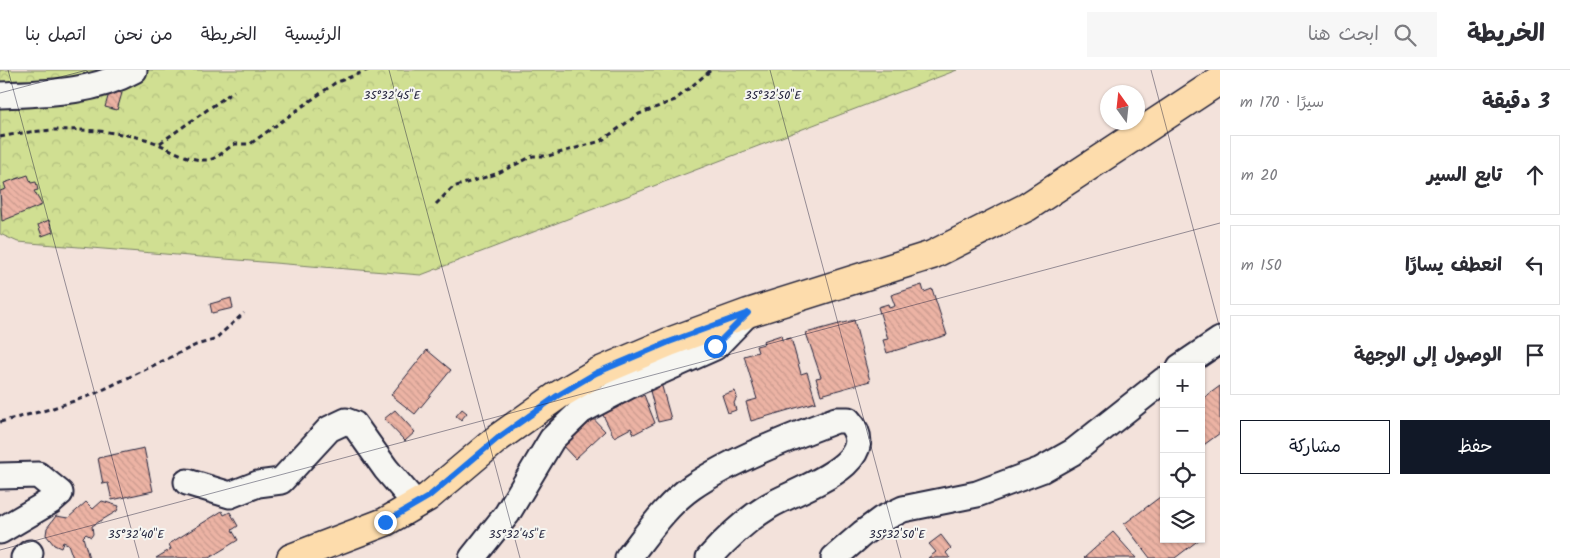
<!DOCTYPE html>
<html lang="ar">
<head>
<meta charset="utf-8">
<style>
	:root { --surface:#fff; --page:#f7f7f7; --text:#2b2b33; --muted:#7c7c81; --line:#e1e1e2; --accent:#111827 }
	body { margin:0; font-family:Kalam,"Playpen Sans Arabic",sans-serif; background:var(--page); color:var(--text); direction:rtl }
	.controls { position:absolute; right:15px; bottom:15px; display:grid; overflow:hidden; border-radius:0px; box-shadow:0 1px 4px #0004 }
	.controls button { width:45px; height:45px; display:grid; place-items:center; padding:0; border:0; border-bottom:1px solid var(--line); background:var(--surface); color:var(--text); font:25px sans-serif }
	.compass { position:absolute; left:1100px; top:15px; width:45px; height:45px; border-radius:50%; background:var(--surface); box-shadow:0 1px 4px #0004; rotate:345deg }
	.stop { position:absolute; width:15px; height:15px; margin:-11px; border:4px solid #1a73e8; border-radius:50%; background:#fff }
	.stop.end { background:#1a73e8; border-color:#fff; box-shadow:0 1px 5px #0008 }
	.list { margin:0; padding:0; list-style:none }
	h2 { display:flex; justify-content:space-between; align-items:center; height:65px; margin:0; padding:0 20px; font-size:21px }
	h2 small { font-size:16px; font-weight:400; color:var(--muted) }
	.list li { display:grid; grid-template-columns:32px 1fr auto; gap:15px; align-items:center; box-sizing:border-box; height:80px; margin:0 10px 10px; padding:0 10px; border:1px solid var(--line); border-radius:0px }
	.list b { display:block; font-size:19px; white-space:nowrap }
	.list em { font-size:16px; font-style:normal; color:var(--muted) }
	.actions { display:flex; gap:10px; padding:15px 20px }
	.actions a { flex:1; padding:11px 0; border:1px solid var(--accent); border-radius:0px; text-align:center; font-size:18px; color:var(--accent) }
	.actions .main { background:var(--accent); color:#fff }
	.icon { flex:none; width:28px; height:28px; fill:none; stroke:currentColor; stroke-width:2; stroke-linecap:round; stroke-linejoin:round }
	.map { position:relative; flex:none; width:1220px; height:488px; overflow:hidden; direction:ltr }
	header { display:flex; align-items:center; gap:30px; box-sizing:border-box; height:70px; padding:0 25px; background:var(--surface); border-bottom:1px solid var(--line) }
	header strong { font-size:24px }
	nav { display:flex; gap:28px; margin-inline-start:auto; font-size:18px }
	.search { width:350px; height:45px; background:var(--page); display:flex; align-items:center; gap:12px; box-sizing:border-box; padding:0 18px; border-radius:0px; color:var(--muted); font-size:19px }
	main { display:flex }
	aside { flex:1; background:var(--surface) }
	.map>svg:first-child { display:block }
	.forest { fill:url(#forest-crowns); stroke:#798066 }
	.building { fill:url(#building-back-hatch); stroke:#22223b }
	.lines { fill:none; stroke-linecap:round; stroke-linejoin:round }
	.minor-casing { stroke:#22223b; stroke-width:29 }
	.major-casing { stroke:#22223b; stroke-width:31 }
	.path { stroke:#22223b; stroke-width:3; stroke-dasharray:5 4; stroke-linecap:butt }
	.minor { stroke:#f6f6f2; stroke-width:25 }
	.major { stroke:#fddcac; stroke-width:28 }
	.route { stroke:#1a73e8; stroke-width:6 }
	.ticks { fill:none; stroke:#22223b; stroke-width:1; stroke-opacity:0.45 }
	.ticks-label { font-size:12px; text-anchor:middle; fill:#22223b; stroke:#f6f6f2; stroke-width:4; stroke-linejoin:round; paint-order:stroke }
</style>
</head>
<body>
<header>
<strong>الخريطة</strong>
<div class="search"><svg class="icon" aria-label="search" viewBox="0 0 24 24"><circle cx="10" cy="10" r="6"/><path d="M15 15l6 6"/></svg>ابحث هنا</div>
<nav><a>الرئيسية</a><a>الخريطة</a><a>من نحن</a><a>اتصل بنا</a></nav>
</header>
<main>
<aside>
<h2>3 دقيقة<small>سيرًا · 170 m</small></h2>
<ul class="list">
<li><svg class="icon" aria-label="ahead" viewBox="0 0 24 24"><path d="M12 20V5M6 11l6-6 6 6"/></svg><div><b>تابع السير</b></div><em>20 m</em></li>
<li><svg class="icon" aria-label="left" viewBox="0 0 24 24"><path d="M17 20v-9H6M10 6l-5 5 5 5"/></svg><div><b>انعطف يسارًا</b></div><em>150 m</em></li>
<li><svg class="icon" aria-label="arrive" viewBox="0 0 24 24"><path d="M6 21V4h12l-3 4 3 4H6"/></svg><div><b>الوصول إلى الوجهة</b></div></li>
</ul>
<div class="actions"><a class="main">حفظ</a><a>مشاركة</a></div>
</aside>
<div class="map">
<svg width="1220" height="488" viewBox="0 0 1220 488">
	<defs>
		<pattern id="forest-crowns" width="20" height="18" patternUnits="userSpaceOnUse" patternTransform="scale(1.25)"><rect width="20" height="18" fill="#d0df92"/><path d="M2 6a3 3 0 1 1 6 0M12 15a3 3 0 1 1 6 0" fill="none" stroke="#b2bf7f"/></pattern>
		<pattern id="building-back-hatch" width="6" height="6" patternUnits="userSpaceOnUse" patternTransform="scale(1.25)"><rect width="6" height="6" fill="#ecb3a4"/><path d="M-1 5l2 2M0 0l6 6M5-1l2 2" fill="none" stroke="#ca9a8e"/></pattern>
	</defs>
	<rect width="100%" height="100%" fill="#f3e2db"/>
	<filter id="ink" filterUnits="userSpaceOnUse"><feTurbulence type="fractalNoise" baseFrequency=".02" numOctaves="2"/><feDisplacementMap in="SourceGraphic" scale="10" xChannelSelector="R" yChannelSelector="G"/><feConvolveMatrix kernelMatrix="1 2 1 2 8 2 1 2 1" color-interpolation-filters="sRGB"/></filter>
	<g filter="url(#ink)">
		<path class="forest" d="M 0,0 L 957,0 L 421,205 L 18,172 L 0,164 Z"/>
		<g class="building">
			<path d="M 110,20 L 122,23 L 117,40 L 105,37 Z"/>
			<path d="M 28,105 L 31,113 L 36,112 L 38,120 L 34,121 L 42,135 L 2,151 L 0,121 L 6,119 L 4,113 Z"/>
			<path d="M 49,150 L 53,162 L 42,166 L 38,155 Z"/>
			<path d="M 922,215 L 924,222 L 932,219 L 947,265 L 887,283 L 883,270 L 888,269 L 878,237 L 888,234 L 889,238 L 895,236 L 891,225 Z"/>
			<path d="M 231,228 L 233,238 L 212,243 L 210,234 Z"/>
			<path d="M 854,250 L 870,311 L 821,325 L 816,308 L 821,307 L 806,263 Z"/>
			<path d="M 781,265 L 782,270 L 791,268 L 801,304 L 807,302 L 816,332 L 751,351 L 746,332 L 757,329 L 744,286 L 758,282 L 756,276 L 764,274 L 763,271 Z"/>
			<path d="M 427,280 L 451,300 L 415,344 L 391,325 Z"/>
			<path d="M 661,313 L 671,349 L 658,352 L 649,317 Z"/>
			<path d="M 1220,316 L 1220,363 L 1201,377 L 1201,330 Z"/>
			<path d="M 636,320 L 640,327 L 644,325 L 655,353 L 634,364 L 631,358 L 614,367 L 601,341 Z"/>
			<path d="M 735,321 L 737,327 L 734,333 L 736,340 L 728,343 L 722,325 Z"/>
			<path d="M 462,339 L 467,343 L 461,350 L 456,346 Z"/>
			<path d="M 395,340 L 415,362 L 405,371 L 384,349 Z"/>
			<path d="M 588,343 L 605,361 L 575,389 L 558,371 Z"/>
			<path d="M 144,378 L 153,421 L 112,430 L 108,413 L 103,414 L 98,388 Z"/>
			<path d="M 1164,424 L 1164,469 L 1200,469 L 1175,488 L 1150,488 L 1124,454 Z"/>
			<path d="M 102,431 L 119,436 L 117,441 L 92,456 L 93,464 L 91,467 L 86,464 L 83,467 L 89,488 L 73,488 L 68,474 L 63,472 L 61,478 L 54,475 L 46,465 L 47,458 L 56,446 L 68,448 L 86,432 L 93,439 Z"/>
			<path d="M 222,441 L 224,445 L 230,442 L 238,456 L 232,460 L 238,470 L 209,488 L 156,488 L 171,479 L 169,474 Z"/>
			<path d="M 1113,462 L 1136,488 L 1084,488 Z"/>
			<path d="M 941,465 L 951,478 L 946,483 L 950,488 L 928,488 L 936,482 L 929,474 Z"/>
		</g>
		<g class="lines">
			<g class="minor-casing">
				<g id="minor">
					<path d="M 0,25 C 46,23 93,23 134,0"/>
					<path d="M 1180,297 L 1220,270"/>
					<path d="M 0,406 L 38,405 L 60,423 L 51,431 L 0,461"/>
					<path d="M 187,412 L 230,425 L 258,414 L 281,411 L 329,359 L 346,351 L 354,354 L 386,399 L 416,434"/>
					<path d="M 24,488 L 30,483"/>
					<path d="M 472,488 L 507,444 L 552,369 L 581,341 L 634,313 L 715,277 L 748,243"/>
					<path d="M 628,488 C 647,464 666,435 692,417 C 731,390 791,367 836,350 L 848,350 C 888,393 794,420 769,436 C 746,450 727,468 709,488"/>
					<path d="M 834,488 L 863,463 L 882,449 L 903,439 L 977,424 L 1041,400 L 1073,382 L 1164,310"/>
				</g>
			</g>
			<g class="major-casing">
				<path id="major" d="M 291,488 L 385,452 L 428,427 L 498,368 L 557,326 L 596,303 L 669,272 L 748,243 L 932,185 L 1027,137 L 1220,10"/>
			</g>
			<g class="path">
				<path d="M 0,67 C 47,57 97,57 145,69 C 164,74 185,91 206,90 C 218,90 225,79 235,74 L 250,74 L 335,13 L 368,0"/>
				<path d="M 160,73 L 234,21"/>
				<path d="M 436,134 L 453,117 L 496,104 L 533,86 L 548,86 L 601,71 L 639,44 L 675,30 L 711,0"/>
				<path d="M 0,352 L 50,339 L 92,325 L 196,275 L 214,270 L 244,243"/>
			</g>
			<use href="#minor" class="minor"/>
			<use href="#major" class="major"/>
		</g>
	</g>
	<g class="lines" filter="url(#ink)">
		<path class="route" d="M 385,452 L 428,427 L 498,368 L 557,326 L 596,303 L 669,272 L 748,243 L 715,276"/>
	</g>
	<path class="ticks" d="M 8,0 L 139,488M 389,0 L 520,488M 770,0 L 901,488M 1151,0 L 1220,259M 0,23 L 87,0M 0,480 L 1220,153"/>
	<g class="ticks-label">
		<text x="392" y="29">35°32'45"E</text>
		<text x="773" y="29">35°32'50"E</text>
		<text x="136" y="468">35°32'40"E</text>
		<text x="517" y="468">35°32'45"E</text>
		<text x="897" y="468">35°32'50"E</text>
	</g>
</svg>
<div class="controls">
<button>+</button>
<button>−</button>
<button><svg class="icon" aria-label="locate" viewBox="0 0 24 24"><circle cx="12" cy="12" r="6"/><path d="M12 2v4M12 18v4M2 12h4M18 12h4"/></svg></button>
<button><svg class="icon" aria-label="layers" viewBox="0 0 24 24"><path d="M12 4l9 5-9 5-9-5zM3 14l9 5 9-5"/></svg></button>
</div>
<svg class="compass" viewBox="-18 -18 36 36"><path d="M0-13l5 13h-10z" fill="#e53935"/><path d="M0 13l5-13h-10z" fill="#7c7c81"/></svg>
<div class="stop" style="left:715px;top:276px"></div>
<div class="stop end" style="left:385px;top:452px"></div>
</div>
</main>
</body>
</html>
